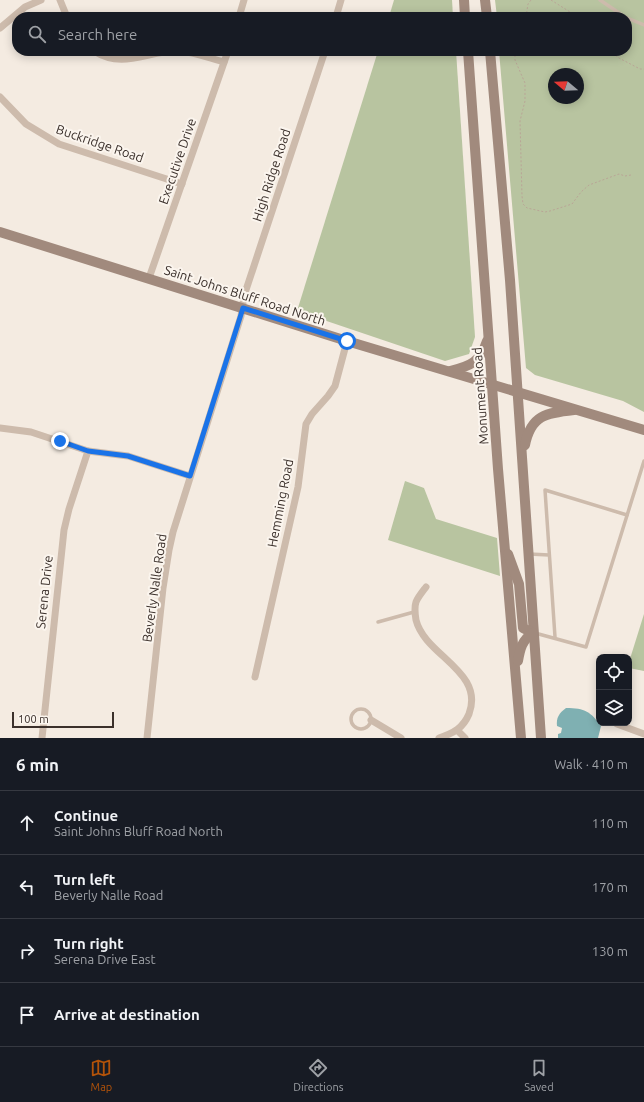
<!DOCTYPE html>
<html lang="en">
<head>
<meta charset="utf-8">
<style>
	:root { --surface:#171b24; --page:#242831; --text:#f1f3f6; --muted:#9ea1a6; --line:#363941; --accent:#b45309 }
	body { margin:0; font-family:Ubuntu,sans-serif; background:var(--page); color:var(--text) }
	.controls { position:absolute; right:12px; bottom:12px; display:grid; overflow:hidden; border-radius:8px; box-shadow:0 2px 10px #0003 }
	.controls button { width:36px; height:36px; display:grid; place-items:center; padding:0; border:0; border-bottom:1px solid var(--line); background:var(--surface); color:var(--text); font:20px sans-serif }
	.compass { position:absolute; left:548px; top:68px; width:36px; height:36px; border-radius:50%; background:var(--surface); box-shadow:0 2px 10px #0003; rotate:289deg }
	.scale { position:absolute; left:12px; bottom:10px; width:102px; box-sizing:border-box; padding-left:4px; border:2px solid #3b302b; border-top:0; font-size:11px; line-height:14px; white-space:nowrap; color:#3b302b; -webkit-text-stroke:3px #fbf5ee; paint-order:stroke }
	.stop { position:absolute; width:12px; height:12px; margin:-9px; border:3px solid #1a73e8; border-radius:50%; background:#fff }
	.stop.end { background:#1a73e8; border-color:#fff; box-shadow:0 1px 4px #0008 }
	.list { margin:0; padding:0; list-style:none }
	h2 { display:flex; justify-content:space-between; align-items:center; height:52px; margin:0; padding:0 16px; font-size:17px }
	h2 small { font-size:13px; font-weight:400; color:var(--muted) }
	.list li { display:grid; grid-template-columns:26px 1fr auto; gap:12px; align-items:center; box-sizing:border-box; height:64px; padding:0 16px; border-top:1px solid var(--line) }
	.list b { display:block; font-size:15px; white-space:nowrap }
	.list p { margin:0; font-size:13px; white-space:nowrap; color:var(--muted) }
	.list em { font-size:13px; font-style:normal; color:var(--muted) }
	.icon { flex:none; width:22px; height:22px; fill:none; stroke:currentColor; stroke-width:2; stroke-linecap:round; stroke-linejoin:round }
	.map { position:relative; flex:none; width:644px; height:738px; overflow:hidden }
	.search { position:absolute; background:var(--surface); box-shadow:0 2px 10px #0003; left:12px; right:12px; top:12px; height:44px; display:flex; align-items:center; gap:10px; box-sizing:border-box; padding:0 14px; border-radius:16px; color:var(--muted); font-size:15px }
	.sheet { height:308px; background:var(--surface) }
	nav { display:flex; justify-content:space-around; align-items:center; box-sizing:border-box; height:56px; border-top:1px solid var(--line); background:var(--surface); font-size:11px; color:var(--muted) }
	nav a { display:grid; justify-items:center; gap:2px }
	nav .on { color:var(--accent) }
	.map>svg:first-child { display:block }
	.green { fill:#b8c4a0; fill-rule:evenodd }
	.water { fill:#7fb0b2 }
	.lines { fill:none; stroke-linecap:round; stroke-linejoin:round }
	.path { stroke:#b9a596; stroke-width:1; stroke-dasharray:2 2; stroke-linecap:butt }
	.lane { stroke:#cdbbac; stroke-width:3.5 }
	.street { stroke:#cdbbac; stroke-width:7 }
	.secondary { stroke:#a18a7d; stroke-width:10 }
	.route { stroke:#1a73e8; stroke-width:5 }
	.labels { text-anchor:middle; dominant-baseline:central; stroke-width:4; stroke-linejoin:round; paint-order:stroke }
	.street-label { font-size:13px; fill:#3b302b; stroke:#fbf5ee }
</style>
</head>
<body>
<div class="map">
<svg width="644" height="738" viewBox="0 0 644 738">
	<rect width="100%" height="100%" fill="#f4ebe1"/>
	<g class="green">
		<path d="M 394,0 L 452,0 L 453,17 L 389,17 Z"/>
		<path d="M 495,0 L 644,0 L 644,412 L 623,401 L 535,375 L 526,368 L 499,51 L 627,51 L 627,17 L 497,17 ZM 554,74 L 578,74 L 578,98 L 554,98 Z"/>
		<path d="M 378,51 L 456,51 L 475,337 L 469,354 L 445,361 L 297,311 Z"/>
		<path d="M 405,481 L 424,488 L 436,519 L 497,538 L 500,576 L 388,540 Z"/>
		<path d="M 644,614 L 644,671 L 629,668 L 629,662 Z"/>
	</g>
	<path class="water" d="M 566,708 C 585,708 591,712 601,726 L 598,738 L 558,738 L 558,734 L 561,733 L 562,728 L 557,726 C 556,718 559,713 566,708 Z"/>
	<g class="lines">
		<g class="path">
			<path d="M 551,0 L 578,17"/>
			<path d="M 526,17 L 528,4 L 531,0"/>
			<path d="M 515,51 L 515,60 L 525,83 L 525,101 L 520,121 L 522,196 L 523,204 L 527,208 L 545,212 L 550,211 L 572,204 L 581,192 L 589,185 L 619,174 L 625,176 L 631,175"/>
			<path d="M 615,51 L 617,57 L 640,69 L 644,69"/>
		</g>
		<g class="lane">
			<path d="M 600,0 L 625,17"/>
			<path d="M 627,18 L 644,25"/>
			<path d="M 529,554 L 549,555"/>
			<path d="M 378,622 L 414,612"/>
			<path d="M 535,633 L 586,647 L 644,461"/>
			<path d="M 555,637 L 545,490 L 627,515"/>
			<circle cx="361" cy="719" r="10"/>
		</g>
		<g class="street">
			<path d="M 60,0 L 67,17"/>
			<path d="M 239,17 L 244,0"/>
			<path d="M 336,17 L 341,0"/>
			<path d="M 0,28 L 25,7 L 41,0"/>
			<path d="M 94,51 C 124,70 148,50 179,51 C 194,52 209,58 224,62"/>
			<path d="M 0,97 L 26,124 L 59,144 L 182,184"/>
			<path d="M 149,278 L 228,51"/>
			<path d="M 0,428 L 31,432 L 88,451 L 128,456 L 190,476"/>
			<path d="M 426,587 C 423,591 418,597 416,602 C 414,608 415,614 416,620 C 425,656 485,671 469,714 C 463,728 454,733 439,738"/>
			<path d="M 255,677 L 298,487 L 306,424 L 312,414 L 328,396 L 335,386 L 347,341"/>
			<path d="M 371,720 L 401,738"/>
			<path d="M 617,724 L 644,734"/>
			<path d="M 458,731 L 465,738"/>
			<path d="M 42,738 L 64,530 L 69,509 L 88,451"/>
			<path d="M 147,738 L 163,588 L 169,550 L 173,532 L 241,316 L 244,296 L 325,51"/>
		</g>
		<g class="secondary">
			<path d="M 464,0 L 465,17"/>
			<path d="M 485,0 L 487,17"/>
			<path d="M 468,51 L 498,469 L 521,738"/>
			<path d="M 490,51 L 510,280 L 541,738"/>
			<path d="M 0,232 L 347,341 L 644,430"/>
			<path d="M 450,371 C 471,366 480,362 487,341"/>
			<path d="M 525,445 C 531,415 546,413 574,410"/>
			<path d="M 508,554 L 519,584 L 523,628 L 533,633"/>
			<path d="M 518,661 C 520,649 522,640 533,633"/>
		</g>
	</g>
	<g class="lines">
		<path class="route" d="M 60,441 L 88,451 L 128,456 L 190,476 L 243,308 L 347,341"/>
	</g>
	<g class="labels">
		<g class="street-label">
			<text transform="translate(100 143) rotate(19)">Buckridge Road</text>
			<text transform="translate(177 161) rotate(-71)">Executive Drive</text>
			<text transform="translate(271 175) rotate(-72)">High Ridge Road</text>
			<text transform="translate(245 295) rotate(18)">Saint Johns Bluff Road North</text>
			<text transform="translate(480 396) rotate(-94)">Monument Road</text>
			<text transform="translate(280 503) rotate(-79)">Hemming Road</text>
			<text transform="translate(154 588) rotate(-82)">Beverly Nalle Road</text>
			<text transform="translate(44 592) rotate(-84)">Serena Drive</text>
		</g>
	</g>
</svg>
<div class="controls">
<button><svg class="icon" aria-label="locate" viewBox="0 0 24 24"><circle cx="12" cy="12" r="6"/><path d="M12 2v4M12 18v4M2 12h4M18 12h4"/></svg></button>
<button><svg class="icon" aria-label="layers" viewBox="0 0 24 24"><path d="M12 4l9 5-9 5-9-5zM3 14l9 5 9-5"/></svg></button>
</div>
<svg class="compass" viewBox="-18 -18 36 36"><path d="M0-13l5 13h-10z" fill="#e53935"/><path d="M0 13l5-13h-10z" fill="#9ea1a6"/></svg>
<div class="scale">100 m</div>
<div class="stop" style="left:347px;top:341px"></div>
<div class="stop end" style="left:60px;top:441px"></div>
<div class="search"><svg class="icon" aria-label="search" viewBox="0 0 24 24"><circle cx="10" cy="10" r="6"/><path d="M15 15l6 6"/></svg>Search here</div>
</div>
<section class="sheet">
<h2>6 min<small>Walk · 410 m</small></h2>
<ul class="list">
<li><svg class="icon" aria-label="ahead" viewBox="0 0 24 24"><path d="M12 20V5M6 11l6-6 6 6"/></svg><div><b>Continue</b><p>Saint Johns Bluff Road North</p></div><em>110 m</em></li>
<li><svg class="icon" aria-label="left" viewBox="0 0 24 24"><path d="M17 20v-9H6M10 6l-5 5 5 5"/></svg><div><b>Turn left</b><p>Beverly Nalle Road</p></div><em>170 m</em></li>
<li><svg class="icon" aria-label="right" viewBox="0 0 24 24"><path d="M7 20v-9h11M14 6l5 5-5 5"/></svg><div><b>Turn right</b><p>Serena Drive East</p></div><em>130 m</em></li>
<li><svg class="icon" aria-label="arrive" viewBox="0 0 24 24"><path d="M6 21V4h12l-3 4 3 4H6"/></svg><div><b>Arrive at destination</b></div></li>
</ul>
</section>
<nav>
<a class="on"><svg class="icon" aria-label="map" viewBox="0 0 24 24"><path d="M3 6l6-2 6 2 6-2v14l-6 2-6-2-6 2zM9 4v14M15 6v14"/></svg>Map</a>
<a><svg class="icon" aria-label="directions" viewBox="0 0 24 24"><path d="M12 3l9 9-9 9-9-9zM9 14v-3h6M13 9l2 2-2 2"/></svg>Directions</a>
<a><svg class="icon" aria-label="saved" viewBox="0 0 24 24"><path d="M7 4h10v16l-5-4-5 4z"/></svg>Saved</a>
</nav>
</body>
</html>
